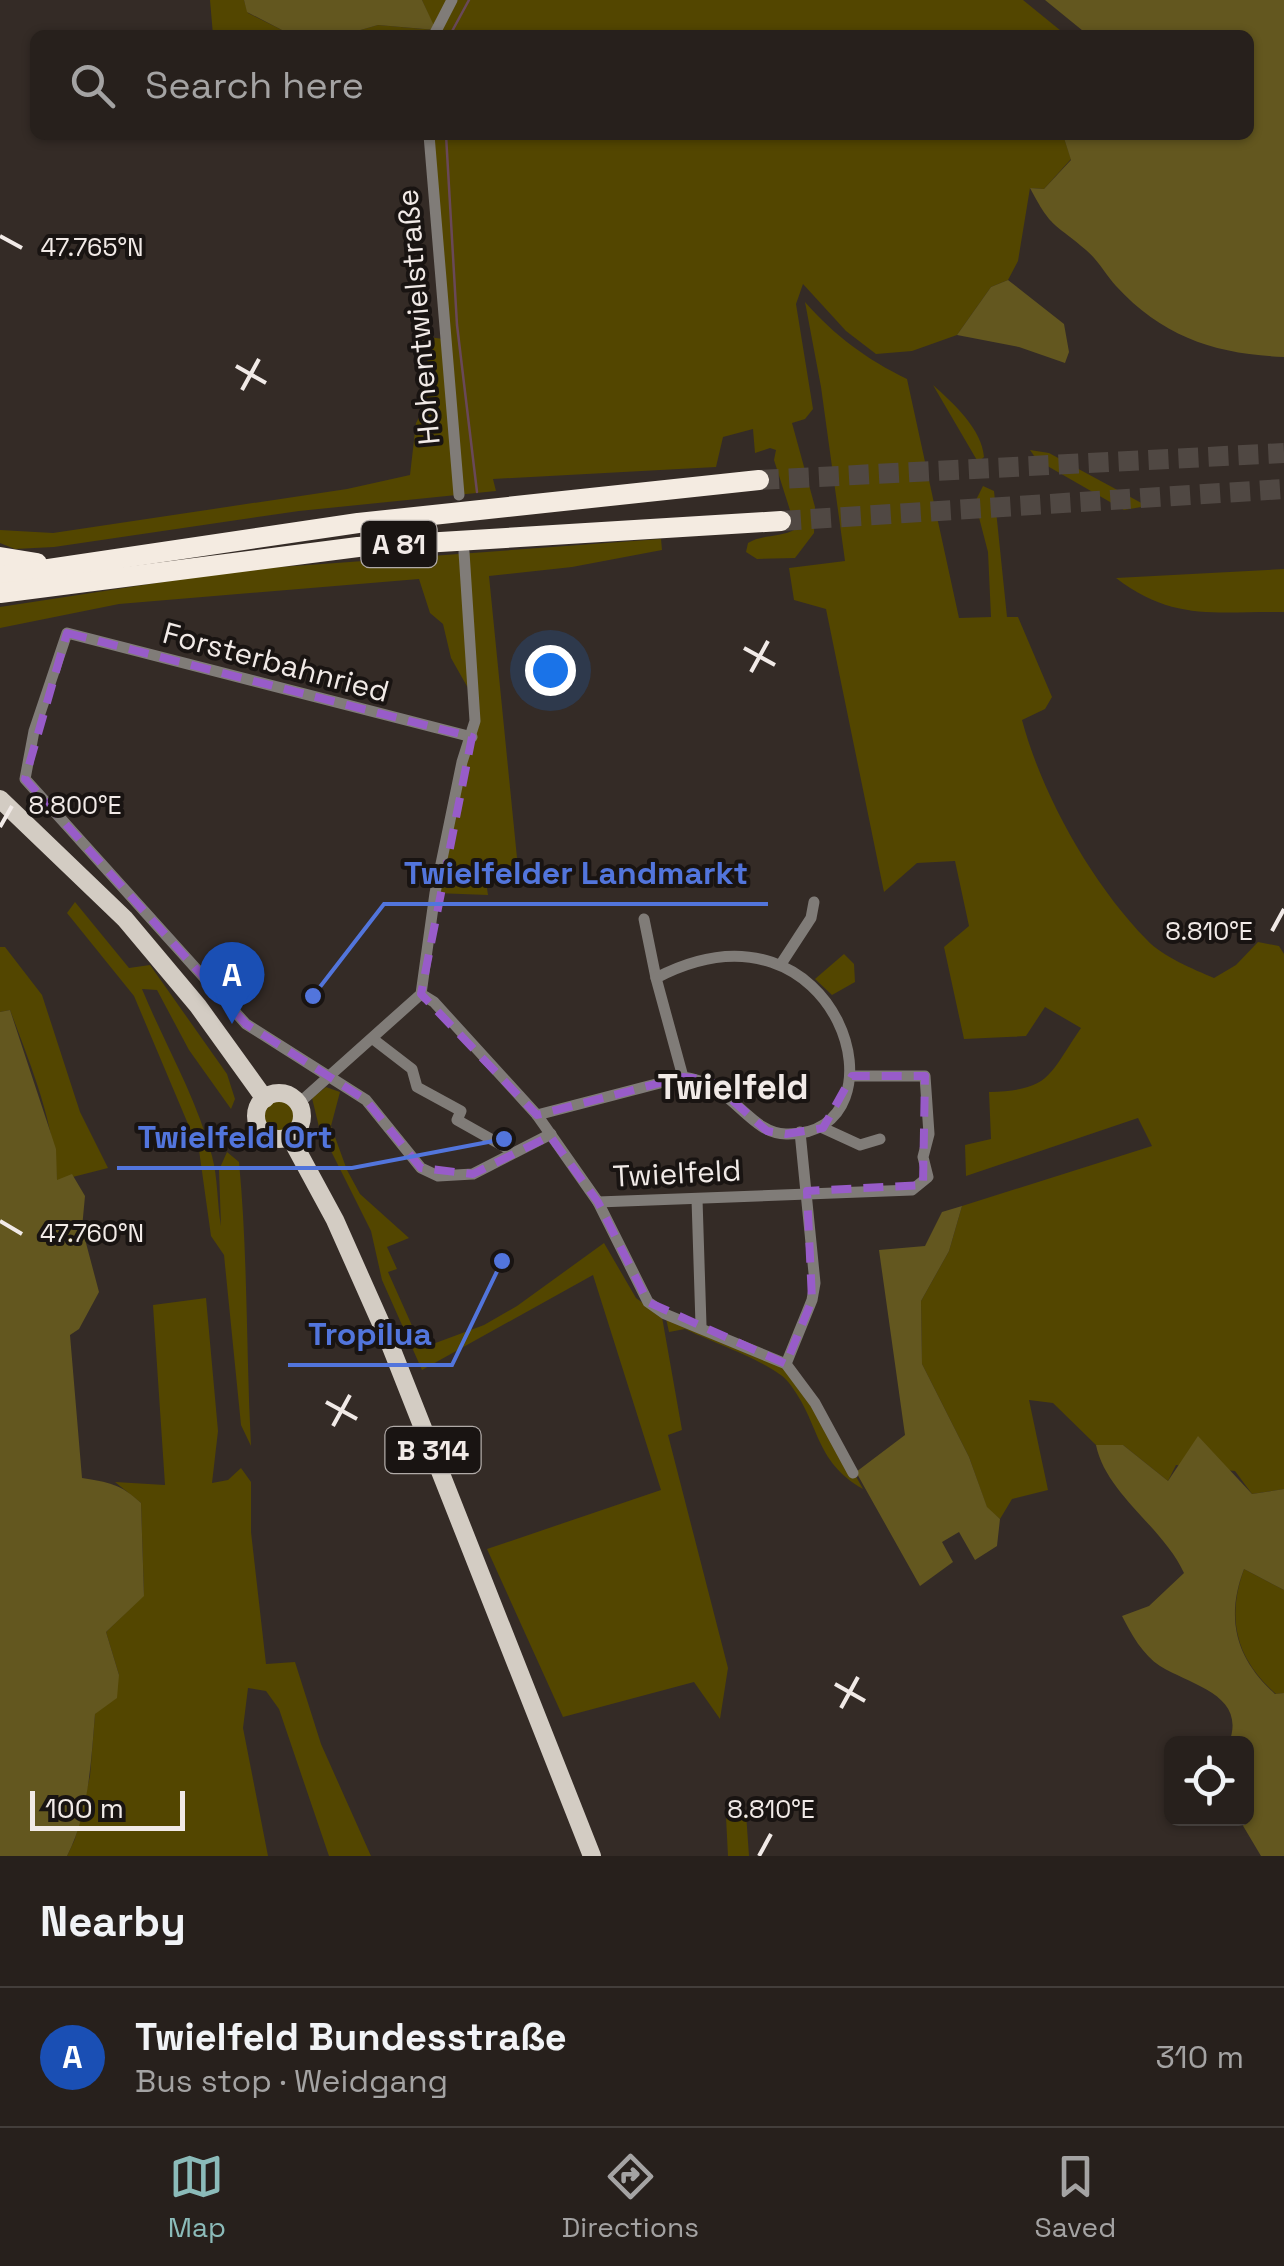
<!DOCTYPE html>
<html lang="en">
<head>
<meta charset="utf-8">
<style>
	:root { --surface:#27201c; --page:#2f2825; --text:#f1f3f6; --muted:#a4a3a3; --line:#433e3b; --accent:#8bbbb9 }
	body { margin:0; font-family:"Space Grotesk",sans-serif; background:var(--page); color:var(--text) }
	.controls { position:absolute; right:30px; bottom:30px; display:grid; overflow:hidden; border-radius:15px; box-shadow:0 2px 8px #0004 }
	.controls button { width:90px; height:90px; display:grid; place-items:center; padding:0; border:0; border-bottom:2px solid var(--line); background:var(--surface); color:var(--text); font:50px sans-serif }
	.scale { position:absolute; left:30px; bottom:25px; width:155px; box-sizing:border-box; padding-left:10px; border:5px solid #f1eae7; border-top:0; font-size:28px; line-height:35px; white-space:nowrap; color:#f1eae7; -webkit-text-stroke:8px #191412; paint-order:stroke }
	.you { position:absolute; left:550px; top:670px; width:35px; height:35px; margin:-25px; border:8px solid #fff; border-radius:50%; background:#1a73e8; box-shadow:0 0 0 15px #1a73e833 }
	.badge { display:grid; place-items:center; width:65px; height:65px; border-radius:50%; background:var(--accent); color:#fff; font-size:32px; font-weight:700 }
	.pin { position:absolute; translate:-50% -82px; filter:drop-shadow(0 2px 5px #0008) }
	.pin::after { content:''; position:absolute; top:52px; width:35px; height:30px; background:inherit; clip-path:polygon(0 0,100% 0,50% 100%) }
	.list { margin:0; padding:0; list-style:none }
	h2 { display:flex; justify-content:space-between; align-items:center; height:130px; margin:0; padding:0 40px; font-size:42px }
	h2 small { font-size:32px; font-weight:400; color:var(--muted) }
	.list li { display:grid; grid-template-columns:65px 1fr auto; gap:30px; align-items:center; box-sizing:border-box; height:140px; padding:0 40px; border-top:2px solid var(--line) }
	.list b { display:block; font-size:38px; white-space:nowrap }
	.list p { margin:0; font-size:32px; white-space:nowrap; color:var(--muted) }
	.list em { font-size:32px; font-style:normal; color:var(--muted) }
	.icon { flex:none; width:55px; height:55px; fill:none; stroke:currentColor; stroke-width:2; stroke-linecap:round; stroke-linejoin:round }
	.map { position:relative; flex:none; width:1284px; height:1856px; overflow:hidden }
	.search { position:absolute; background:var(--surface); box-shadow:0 2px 8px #0004; left:30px; right:30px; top:30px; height:110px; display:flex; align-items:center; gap:25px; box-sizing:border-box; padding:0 35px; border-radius:15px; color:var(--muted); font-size:38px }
	.sheet { height:270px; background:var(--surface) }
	nav { display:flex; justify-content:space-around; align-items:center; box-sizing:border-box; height:140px; border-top:2px solid var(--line); background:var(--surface); font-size:28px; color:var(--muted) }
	nav a { display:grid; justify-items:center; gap:5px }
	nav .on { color:var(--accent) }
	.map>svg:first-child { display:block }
	.green { fill:#534600 }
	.forest { fill:#63571f }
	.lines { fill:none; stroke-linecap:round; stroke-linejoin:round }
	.stream { stroke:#694858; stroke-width:2.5 }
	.highway-tunnel { stroke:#504843; stroke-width:20; stroke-dasharray:20 10; stroke-linecap:butt }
	.street { stroke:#807c78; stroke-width:11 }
	.primary { stroke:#d3ccc3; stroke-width:18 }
	.highway { stroke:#f4ebe1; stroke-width:20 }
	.marked { fill:none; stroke:#985cc9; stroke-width:8; stroke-dasharray:20 12; stroke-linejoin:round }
	.ticks { fill:none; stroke:#f1eae7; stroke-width:4 }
	.labels { text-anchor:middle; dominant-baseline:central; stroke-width:8; stroke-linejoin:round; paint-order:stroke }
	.shield { fill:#191412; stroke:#b0aaa7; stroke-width:2.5 }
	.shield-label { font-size:28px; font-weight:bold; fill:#f1eae7 }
	.street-label { font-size:30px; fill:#f1eae7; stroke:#191412 }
	.quarter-label { font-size:35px; font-weight:bold; fill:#f1eae7; stroke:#191412 }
	.ticks-label { font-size:25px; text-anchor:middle; fill:#f1eae7; stroke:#191412; stroke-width:8; stroke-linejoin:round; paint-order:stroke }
	.leader { fill:none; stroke:#5275dc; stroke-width:4 }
	.callout-dot { fill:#5275dc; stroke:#191412; stroke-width:4 }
	.callout-label { font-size:32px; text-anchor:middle; font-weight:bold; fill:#5275dc; stroke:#191412; stroke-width:8; stroke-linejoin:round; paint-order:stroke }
</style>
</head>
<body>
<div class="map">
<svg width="1284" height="1856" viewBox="0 0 1284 1856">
	<rect width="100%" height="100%" fill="#342b26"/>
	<g class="green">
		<path d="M 210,0 L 244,0 L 248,13 L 282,30 L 314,35 L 213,35 Z"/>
		<path d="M 422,0 L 1023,0 L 1066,35 L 343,35 L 378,25 L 435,30 Z"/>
		<path d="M 429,135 L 1063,135 L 1071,159 L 1044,189 L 1030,188 L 1018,261 L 1008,280 L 991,287 L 957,335 L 912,351 L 876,354 L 846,331 L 803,284 L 796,304 L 813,409 L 805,419 L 792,423 L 815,507 L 814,533 L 795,558 L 757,559 L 746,552 L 748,543 C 763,534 780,538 796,529 L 774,460 L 776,450 L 770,448 L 755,453 L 753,429 L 723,437 L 716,467 L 493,479 L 496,491 L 299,511 L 54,547 L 15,549 L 0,543 L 0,530 L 53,533 L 347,489 L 410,475 L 416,423 L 424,408 L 429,337 L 443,339 Z"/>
		<path d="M 805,302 C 835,336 866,359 907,379 L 959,618 L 991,617 L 988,552 L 975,502 L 983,486 L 994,491 L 1007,617 L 1018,617 L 1052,697 L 1045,709 L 1022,720 C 1042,795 1092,884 1147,940 C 1163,957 1193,969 1214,978 L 1236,965 L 1258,942 L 1279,946 L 1284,954 L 1284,1489 L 1252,1494 L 1235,1471 L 1176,1465 L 1168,1481 L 1123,1445 L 1096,1445 L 1053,1403 L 1029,1400 L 1048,1490 L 1012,1499 L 1000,1519 L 987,1508 L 969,1457 L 922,1364 L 921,1301 L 949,1251 L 962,1206 L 1152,1146 L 1138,1118 L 966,1176 L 965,1145 L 991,1139 L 989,1092 C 1051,1090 1048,1076 1081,1028 L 1045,1007 L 1026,1036 L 964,1039 L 944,947 L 969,926 L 955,861 L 917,863 L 884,892 L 826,609 L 794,600 L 789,568 L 845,561 L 821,387 Z"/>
		<path d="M 933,385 C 953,403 982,429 984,457 L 978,462 Z"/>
		<path d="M 1030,450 L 1049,453 L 1147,506 L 1124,510 L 1037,460 Z"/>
		<path d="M 661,539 L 662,550 L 572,567 L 489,576 L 519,878 L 485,875 L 488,895 L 435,893 L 477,704 L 451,658 L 443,624 L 430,613 L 419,579 L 119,604 L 0,628 L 0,607 L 241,570 Z"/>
		<path d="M 1284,569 L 1284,612 C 1215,611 1174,622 1116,578 Z"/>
		<path d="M 75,902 L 129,968 L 150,965 L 227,1074 L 235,1099 L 231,1109 L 189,1050 L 157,990 L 142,989 C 165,1045 196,1096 212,1156 C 218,1178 217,1203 221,1226 L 219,1170 L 227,1152 L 239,1162 C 248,1256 246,1352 251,1446 L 241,1425 L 224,1255 L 211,1236 L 199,1150 L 134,996 L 67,913 Z"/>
		<path d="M 0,947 L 5,947 L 42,995 L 80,1112 L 108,1168 L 57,1181 C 54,1121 31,1066 10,1010 L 0,1012 Z"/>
		<path d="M 844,954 L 854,964 L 855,982 L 832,995 L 815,979 Z"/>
		<path d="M 326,1087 L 340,1092 L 331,1126 L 347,1170 L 360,1194 L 409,1238 L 387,1247 L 397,1269 L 388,1272 L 422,1348 L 484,1325 L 517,1306 L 604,1243 L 636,1298 L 662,1317 L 682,1430 L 668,1435 L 728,1668 L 720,1719 L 694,1682 L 563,1717 L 487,1549 L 661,1490 L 593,1275 L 422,1370 L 382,1280 L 371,1231 L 319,1127 L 312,1098 Z"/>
		<circle cx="278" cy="1116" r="17"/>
		<path d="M 206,1298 L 218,1431 L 212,1483 L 228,1480 L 241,1468 L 251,1482 L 251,1532 L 266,1664 L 295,1662 L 321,1744 L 371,1856 L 329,1856 L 279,1709 L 266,1691 L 248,1688 L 243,1728 L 268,1856 L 67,1856 L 75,1839 L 90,1776 L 95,1714 L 119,1675 L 106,1632 L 144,1595 L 141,1503 L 115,1482 L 165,1485 L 153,1305 Z"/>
		<path d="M 665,1314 L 786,1364 L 815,1403 L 863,1489 C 813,1460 821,1424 789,1383 C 776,1364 709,1341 685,1329 L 669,1332 Z"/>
		<path d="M 1244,1569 L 1284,1590 L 1284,1693 L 1276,1694 C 1236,1659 1226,1619 1244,1569 Z"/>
		<path d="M 746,1813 L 749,1856 L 728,1856 L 726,1817 Z"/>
	</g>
	<g class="forest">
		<path d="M 244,0 L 422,0 L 436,30 L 378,25 L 343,35 L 314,35 L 282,30 L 247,12 Z"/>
		<path d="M 1045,0 L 1284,0 L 1284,357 C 1216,354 1164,338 1116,286 C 1106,275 1098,260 1086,250 C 1054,222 1052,230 1030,188 L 1044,189 L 1071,160 L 1063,135 L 1249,135 L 1249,35 L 1088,35 Z"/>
		<path d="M 1008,280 L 1064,324 L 1069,352 L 1065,363 L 1019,347 L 957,335 L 991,287 Z"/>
		<path d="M 10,1010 L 56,1149 L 57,1180 L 72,1174 L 85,1196 L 82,1228 L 99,1292 L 79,1329 L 70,1335 L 82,1478 C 108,1482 121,1484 141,1503 L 144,1596 L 106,1632 L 119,1675 L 117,1698 L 95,1714 C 91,1762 89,1813 67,1856 L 0,1856 L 0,1012 Z"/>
		<path d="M 962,1206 L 949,1251 L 921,1301 L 922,1364 L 969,1457 L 987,1507 L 1000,1519 L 997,1546 L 975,1560 L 959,1532 L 942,1542 L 953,1562 L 920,1586 L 856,1472 L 905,1435 L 879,1250 L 925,1246 L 942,1212 Z"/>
		<path d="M 1198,1436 L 1252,1494 L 1284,1489 L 1284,1590 L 1244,1569 C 1225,1619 1236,1659 1275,1694 L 1284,1693 L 1284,1856 L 1261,1856 L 1239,1819 L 1246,1818 L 1246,1744 L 1229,1743 C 1247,1695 1193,1686 1160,1666 C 1143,1655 1131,1634 1122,1616 L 1149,1606 L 1184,1573 C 1163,1527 1106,1494 1096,1445 L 1123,1445 L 1168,1481 Z"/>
	</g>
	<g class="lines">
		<g class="stream">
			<path d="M 450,35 L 469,0"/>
			<path d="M 446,135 L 457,325 L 477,492"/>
		</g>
		<g class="highway-tunnel">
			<path d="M 759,480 L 1284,453"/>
			<path d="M 781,521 L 1284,489"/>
		</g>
		<g class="street">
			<path d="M 434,35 L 452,0"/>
			<path d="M 429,135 L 459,495"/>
			<path d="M 472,737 L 67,633 L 34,731 L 25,779 L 246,1024 L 366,1100 L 421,1168 L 438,1176 L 473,1174 L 551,1134"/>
			<path d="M 644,919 L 656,978"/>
			<path d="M 781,964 L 811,918 L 814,902"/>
			<path d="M 421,994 L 434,1002 L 537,1115 L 598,1202 L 912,1190 L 928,1177 L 923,1157 L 929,1134 L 925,1076 L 852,1076"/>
			<path d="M 373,1039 L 412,1069 L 417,1087 L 461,1111 L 457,1120 L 505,1147"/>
			<path d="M 298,1104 L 421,994 L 435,893 L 462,762 L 475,721 L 464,552"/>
			<path d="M 537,1115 L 683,1077 L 656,978 C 840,882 913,1137 786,1134 C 749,1134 733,1083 683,1077"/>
			<path d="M 823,1128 L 860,1145 L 880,1139"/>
			<path d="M 697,1199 L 701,1325"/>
			<path d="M 598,1202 L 648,1302 L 665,1314 L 786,1364 L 815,1403 L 853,1473"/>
			<path d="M 786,1364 L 812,1300 L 815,1283 L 800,1132"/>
		</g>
		<g class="primary">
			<path d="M 0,799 L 125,919 L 198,1006 L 265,1099"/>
			<circle cx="279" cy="1116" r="23"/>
			<path d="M 290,1137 L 335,1220 L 387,1337 L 592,1856"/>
		</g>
		<g class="highway">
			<path d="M 0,557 L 37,563"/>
			<path d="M 0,576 L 358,523 L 759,480"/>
			<path d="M 0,593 L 358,547 L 781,521"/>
		</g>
	</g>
	<path class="marked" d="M 67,633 L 472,737 L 421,994 L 537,1115 L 683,1077 L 709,1080 L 767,1131 L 786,1134 L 823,1128 L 852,1076 L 925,1076 L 923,1185 L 807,1191 L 812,1300 L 786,1364 L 648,1302 L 598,1202 L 550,1136 L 473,1174 L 421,1168 L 366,1100 L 246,1024 L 25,779 Z"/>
	<path class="ticks" d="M 0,236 L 22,248M 236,366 L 266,383M 242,390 L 259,359M 744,648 L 775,665M 751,672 L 768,641M 0,827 L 12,806M 1272,931 L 1284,909M 0,1221 L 22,1234M 326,1402 L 357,1419M 333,1426 L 350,1395M 835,1684 L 865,1701M 841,1708 L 858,1677M 759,1856 L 771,1834"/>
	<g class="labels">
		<g class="shield">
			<rect x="361.5" y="521" width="75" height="46" rx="8"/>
			<rect x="385.5" y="1427" width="95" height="46" rx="8"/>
		</g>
		<g class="shield-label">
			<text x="399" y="544">A 81</text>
			<text x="433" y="1450">B 314</text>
		</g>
		<g class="street-label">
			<text transform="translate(418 317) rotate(-95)">Hohentwielstraße</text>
			<text transform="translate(276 662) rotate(15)">Forsterbahnried</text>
			<text transform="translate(677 1173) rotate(-3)">Twielfeld</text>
		</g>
		<g class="quarter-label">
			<text x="733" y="1087">Twielfeld</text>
		</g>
	</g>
	<g class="ticks-label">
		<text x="92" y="256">47.765°N</text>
		<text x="75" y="814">8.800°E</text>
		<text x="1209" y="940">8.810°E</text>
		<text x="92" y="1242">47.760°N</text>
		<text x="771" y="1818">8.810°E</text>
	</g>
	<path class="leader" d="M313 996L384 904H768M504 1139L352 1168H117M502 1261L452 1365H288"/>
	<g class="callout-dot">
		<circle cx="313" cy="996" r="10"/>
		<circle cx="504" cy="1139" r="10"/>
		<circle cx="502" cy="1261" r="10"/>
	</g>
	<g class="callout-label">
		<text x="576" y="884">Twielfelder Landmarkt</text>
		<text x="235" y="1148">Twielfeld Ort</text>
		<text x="370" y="1345">Tropilua</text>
	</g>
</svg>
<div class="controls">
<button><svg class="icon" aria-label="locate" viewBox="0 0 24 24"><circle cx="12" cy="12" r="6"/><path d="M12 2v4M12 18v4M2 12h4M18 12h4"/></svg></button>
</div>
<div class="scale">100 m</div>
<div class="you"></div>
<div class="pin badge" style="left:232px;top:1024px;background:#1a4fb4">A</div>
<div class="search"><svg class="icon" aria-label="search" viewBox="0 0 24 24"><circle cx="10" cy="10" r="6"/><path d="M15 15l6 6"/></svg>Search here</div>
</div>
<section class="sheet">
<h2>Nearby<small></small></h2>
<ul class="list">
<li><span class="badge" style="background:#1a4fb4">A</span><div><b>Twielfeld Bundesstraße</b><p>Bus stop · Weidgang</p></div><em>310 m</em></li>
</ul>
</section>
<nav>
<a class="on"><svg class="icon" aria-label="map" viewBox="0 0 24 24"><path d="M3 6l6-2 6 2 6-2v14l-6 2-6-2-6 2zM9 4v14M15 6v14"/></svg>Map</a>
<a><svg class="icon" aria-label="directions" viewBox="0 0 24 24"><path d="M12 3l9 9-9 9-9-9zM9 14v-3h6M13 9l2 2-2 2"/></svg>Directions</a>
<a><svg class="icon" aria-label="saved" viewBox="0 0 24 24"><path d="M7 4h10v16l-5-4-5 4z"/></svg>Saved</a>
</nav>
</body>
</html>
